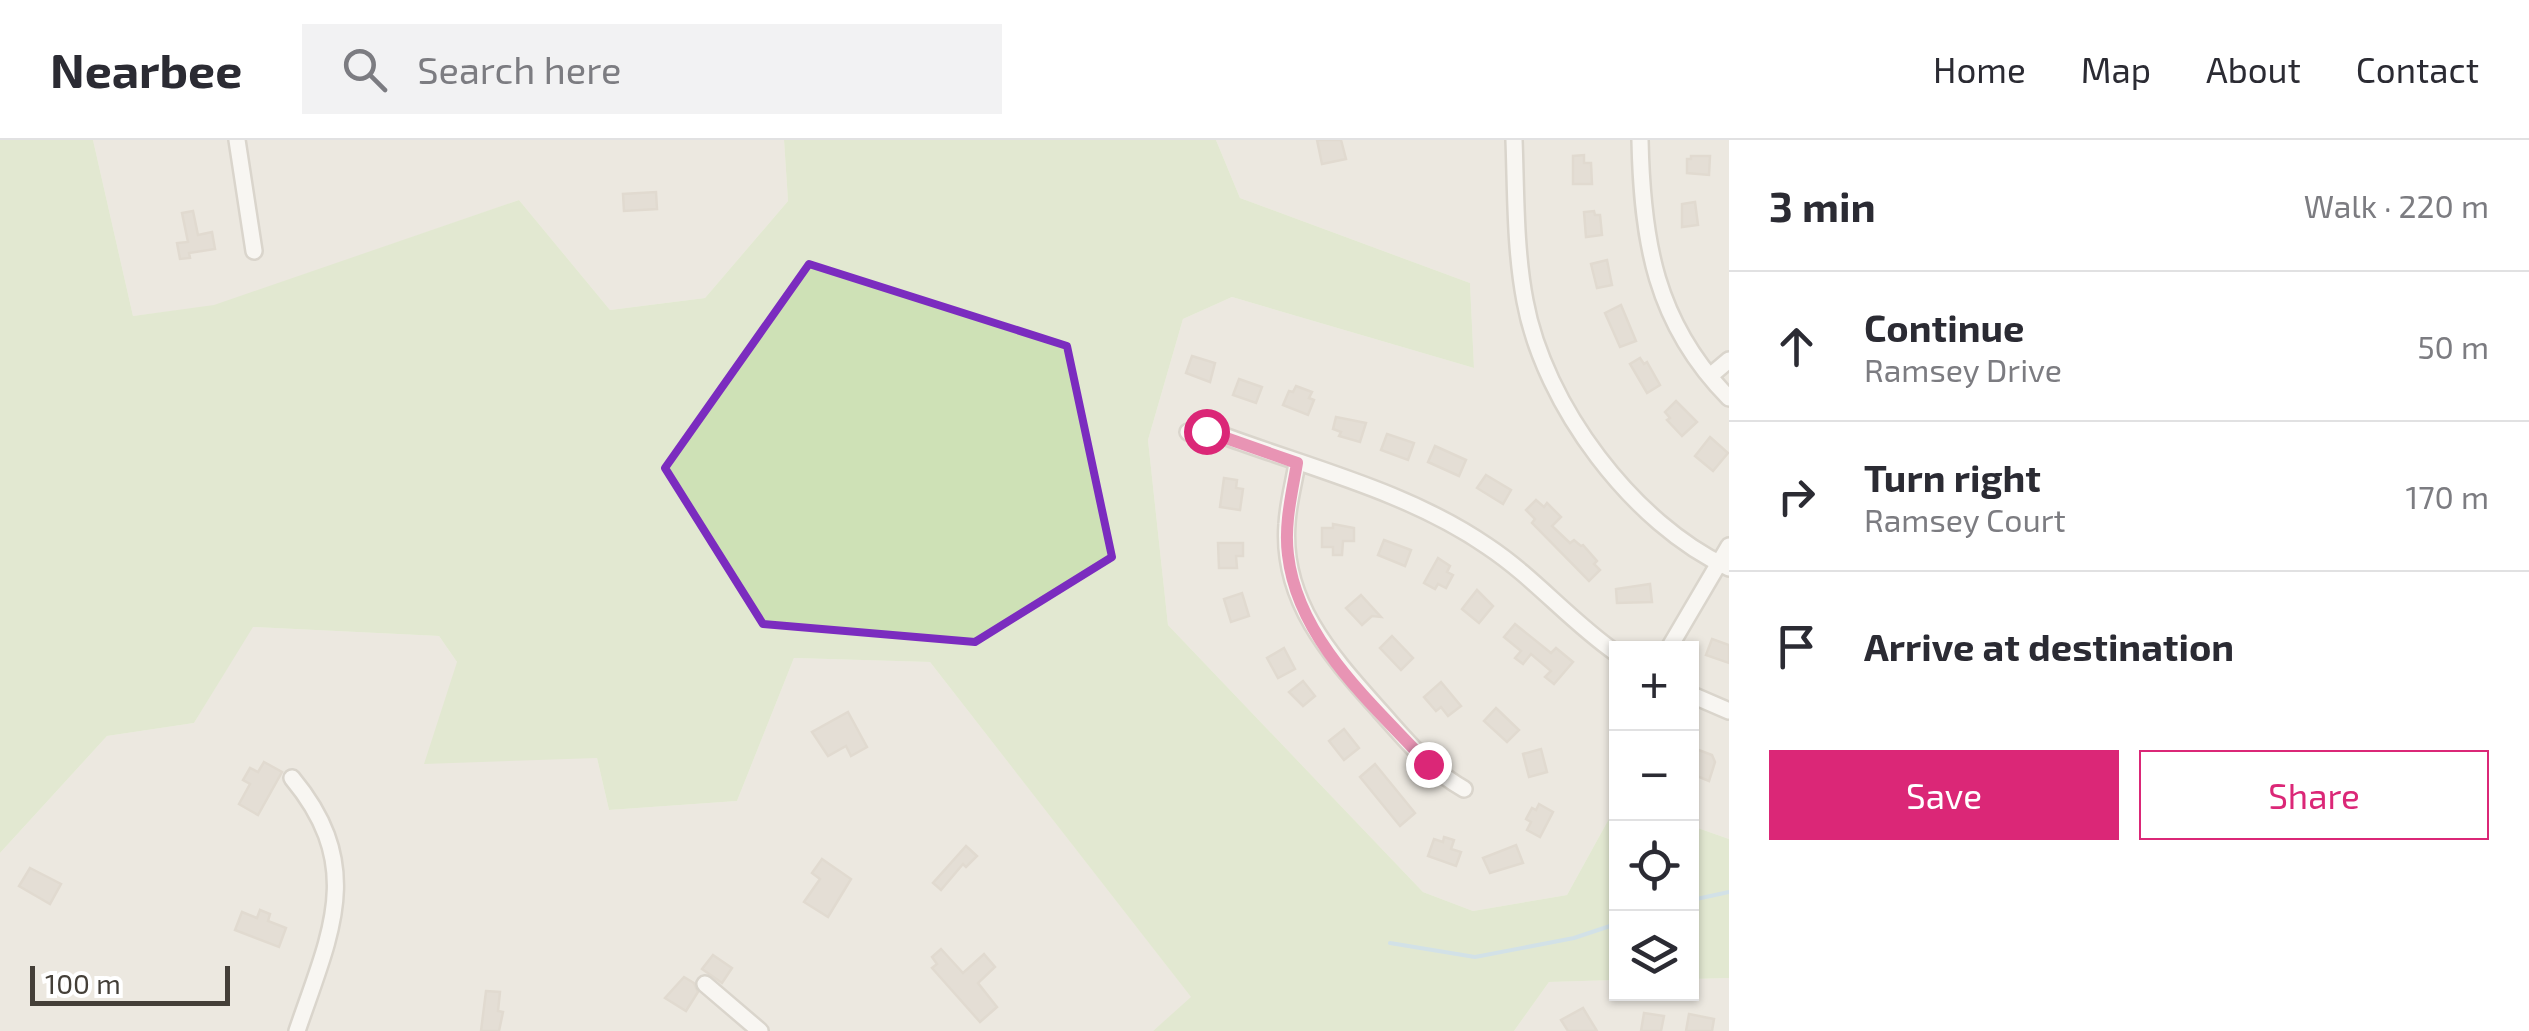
<!DOCTYPE html>
<html lang="en">
<head>
<meta charset="utf-8">
<style>
	:root { --surface:#fff; --page:#f2f2f3; --text:#2b2b33; --muted:#7c7c81; --line:#e1e1e2; --accent:#db2777 }
	body { margin:0; font-family:"Exo 2",sans-serif; background:var(--page); color:var(--text) }
	.controls { position:absolute; right:30px; bottom:30px; display:grid; overflow:hidden; border-radius:0px; box-shadow:0 2px 8px #0004 }
	.controls button { width:90px; height:90px; display:grid; place-items:center; padding:0; border:0; border-bottom:2px solid var(--line); background:var(--surface); color:var(--text); font:50px sans-serif }
	.scale { position:absolute; left:30px; bottom:25px; width:200px; box-sizing:border-box; padding-left:10px; border:5px solid #443f38; border-top:0; font-size:28px; line-height:35px; white-space:nowrap; color:#443f38; -webkit-text-stroke:8px #fff; paint-order:stroke }
	.stop { position:absolute; width:30px; height:30px; margin:-22px; border:8px solid #db2777; border-radius:50%; background:#fff }
	.stop.end { background:#db2777; border-color:#fff; box-shadow:0 2px 10px #0008 }
	.list { margin:0; padding:0; list-style:none }
	h2 { display:flex; justify-content:space-between; align-items:center; height:130px; margin:0; padding:0 40px; font-size:42px }
	h2 small { font-size:32px; font-weight:400; color:var(--muted) }
	.list li { display:grid; grid-template-columns:65px 1fr auto; gap:30px; align-items:center; box-sizing:border-box; height:150px; padding:0 40px; border-top:2px solid var(--line) }
	.list b { display:block; font-size:38px; white-space:nowrap }
	.list p { margin:0; font-size:32px; white-space:nowrap; color:var(--muted) }
	.list em { font-size:32px; font-style:normal; color:var(--muted) }
	.actions { display:flex; gap:20px; padding:30px 40px }
	.actions a { flex:1; padding:22px 0; border:2px solid var(--accent); border-radius:0px; text-align:center; font-size:35px; color:var(--accent) }
	.actions .main { background:var(--accent); color:#fff }
	.icon { flex:none; width:55px; height:55px; fill:none; stroke:currentColor; stroke-width:2; stroke-linecap:round; stroke-linejoin:round }
	.map { position:relative; flex:none; width:1729px; height:891px; overflow:hidden }
	header { display:flex; align-items:center; gap:60px; box-sizing:border-box; height:140px; padding:0 50px; background:var(--surface); border-bottom:2px solid var(--line) }
	header strong { font-size:48px }
	nav { display:flex; gap:55px; margin-inline-start:auto; font-size:35px }
	.search { width:700px; height:90px; background:var(--page); display:flex; align-items:center; gap:25px; box-sizing:border-box; padding:0 35px; border-radius:0px; color:var(--muted); font-size:38px }
	main { display:flex }
	aside { flex:1; background:var(--surface) }
	.map>svg:first-child { display:block }
	.residential { fill:#e5e0d7 }
	.green { fill:#cee1b6 }
	.lines { fill:none; stroke-linecap:round; stroke-linejoin:round }
	.stream { stroke:#acd0e7; stroke-width:4 }
	.building { fill:#d2cabf; stroke:#ccc2b3; stroke-width:2.5 }
	.minor-casing { stroke:#bcb6ac; stroke-width:20 }
	.minor { stroke:#fff; stroke-width:15 }
	.route { stroke:#db2777; stroke-width:12 }
	.marked { fill:none; stroke:#7b2cbf; stroke-width:8; stroke-linejoin:round }
</style>
</head>
<body>
<header>
<strong>Nearbee</strong>
<div class="search"><svg class="icon" aria-label="search" viewBox="0 0 24 24"><circle cx="10" cy="10" r="6"/><path d="M15 15l6 6"/></svg>Search here</div>
<nav><a>Home</a><a>Map</a><a>About</a><a>Contact</a></nav>
</header>
<main>
<div class="map">
<svg width="1729" height="891" viewBox="0 0 1729 891">
	<rect width="100%" height="100%" fill="#f2efe8"/>
	<g class="residential">
		<path d="M 93,0 L 784,0 L 788,61 L 705,158 L 610,170 L 519,60 L 214,166 L 133,176 Z"/>
		<path d="M 1216,0 L 1729,0 L 1729,699 L 1692,686 L 1692,508 L 1616,508 L 1616,666 L 1567,755 L 1473,771 L 1423,752 L 1168,485 L 1148,300 L 1183,179 L 1232,157 L 1474,228 L 1470,143 L 1240,58 Z"/>
		<path d="M 252,487 L 439,496 L 457,522 L 597,618 L 609,670 L 737,661 L 794,518 L 930,522 L 1192,858 L 1153,891 L 0,891 L 0,713 L 107,596 L 194,583 Z"/>
		<path d="M 1729,838 L 1729,891 L 1514,891 L 1549,842 L 1616,840 L 1616,854 L 1692,854 L 1692,839 Z"/>
	</g>
	<g class="green">
		<path d="M 0,0 L 93,0 L 133,176 L 214,165 L 519,60 L 610,170 L 705,158 L 788,61 L 784,0 L 1216,0 L 1240,58 L 1470,143 L 1474,228 L 1232,157 L 1183,179 L 1148,300 L 1168,485 L 1423,752 L 1473,771 L 1567,755 L 1616,666 L 1616,840 L 1549,842 L 1514,891 L 1153,891 L 1191,857 L 930,522 L 794,518 L 737,661 L 609,670 L 597,618 L 424,624 L 457,522 L 439,496 L 253,487 L 194,583 L 107,596 L 0,713 Z"/>
		<path d="M 1692,686 L 1729,699 L 1729,838 L 1692,839 Z"/>
	</g>
	<g class="lines">
		<g class="stream">
			<path d="M 1692,760 L 1729,752"/>
			<path d="M 1390,803 L 1475,817 L 1574,798 L 1616,784"/>
		</g>
	</g>
	<g class="building">
		<path d="M 1317,0 L 1341,0 L 1346,19 L 1322,24 Z"/>
		<path d="M 1584,15 L 1584,23 L 1591,23 L 1592,44 L 1573,44 L 1573,16 Z"/>
		<path d="M 1691,16 L 1710,16 L 1709,35 L 1687,33 L 1687,19 L 1691,19 Z"/>
		<path d="M 656,52 L 657,69 L 624,71 L 623,54 Z"/>
		<path d="M 1695,62 L 1698,85 L 1682,87 L 1682,64 Z"/>
		<path d="M 193,71 L 198,95 L 212,92 L 215,109 L 189,113 L 190,118 L 180,119 L 177,103 L 188,102 L 182,73 Z"/>
		<path d="M 1594,71 L 1595,75 L 1600,75 L 1602,95 L 1586,97 L 1584,72 Z"/>
		<path d="M 1607,120 L 1612,145 L 1597,148 L 1591,124 Z"/>
		<path d="M 1621,165 L 1636,201 L 1620,207 L 1605,173 Z"/>
		<path d="M 1192,216 L 1215,223 L 1210,242 L 1186,233 Z"/>
		<path d="M 1640,218 L 1644,224 L 1647,222 L 1660,245 L 1647,253 L 1630,224 Z"/>
		<path d="M 1239,239 L 1262,247 L 1256,263 L 1233,255 Z"/>
		<path d="M 1296,246 L 1312,252 L 1309,258 L 1314,260 L 1308,275 L 1283,265 L 1289,251 L 1293,252 Z"/>
		<path d="M 1676,261 L 1697,282 L 1682,296 L 1667,280 L 1670,278 L 1665,272 Z"/>
		<path d="M 1336,277 L 1366,283 L 1360,302 L 1339,296 L 1341,292 L 1333,289 Z"/>
		<path d="M 1387,294 L 1414,303 L 1408,320 L 1381,310 Z"/>
		<path d="M 1710,297 L 1728,313 L 1713,331 L 1695,316 Z"/>
		<path d="M 1435,306 L 1466,320 L 1459,336 L 1428,322 Z"/>
		<path d="M 1486,335 L 1511,350 L 1503,364 L 1477,348 Z"/>
		<path d="M 1224,338 L 1237,340 L 1236,348 L 1243,349 L 1240,370 L 1220,367 Z"/>
		<path d="M 1536,360 L 1544,367 L 1547,363 L 1561,377 L 1552,386 L 1570,403 L 1574,400 L 1581,406 L 1583,405 L 1597,421 L 1594,424 L 1600,430 L 1589,441 L 1532,383 L 1535,379 L 1526,370 Z"/>
		<path d="M 1333,384 L 1354,388 L 1354,401 L 1343,401 L 1342,415 L 1333,415 L 1333,407 L 1322,407 L 1322,388 L 1333,388 Z"/>
		<path d="M 1384,400 L 1411,410 L 1405,426 L 1378,415 Z"/>
		<path d="M 1218,403 L 1243,403 L 1243,416 L 1236,416 L 1237,428 L 1219,428 Z"/>
		<path d="M 1438,418 L 1450,426 L 1447,432 L 1453,435 L 1446,448 L 1438,444 L 1435,449 L 1424,443 Z"/>
		<path d="M 1650,444 L 1652,462 L 1617,463 L 1616,449 Z"/>
		<path d="M 1477,450 L 1493,466 L 1479,483 L 1462,469 Z"/>
		<path d="M 1242,453 L 1249,476 L 1231,482 L 1224,459 Z"/>
		<path d="M 1361,455 L 1381,477 L 1372,476 L 1362,485 L 1346,468 Z"/>
		<path d="M 1515,484 L 1551,513 L 1556,508 L 1573,522 L 1554,544 L 1545,537 L 1551,531 L 1531,514 L 1523,524 L 1515,518 L 1521,511 L 1504,497 Z"/>
		<path d="M 1392,496 L 1413,518 L 1401,530 L 1380,508 Z"/>
		<path d="M 1712,499 L 1729,505 L 1729,523 L 1706,515 Z"/>
		<path d="M 1284,508 L 1295,529 L 1278,538 L 1267,518 Z"/>
		<path d="M 1303,541 L 1315,556 L 1303,566 L 1289,552 Z"/>
		<path d="M 1441,542 L 1461,566 L 1448,576 L 1441,567 L 1436,571 L 1424,557 Z"/>
		<path d="M 1496,568 L 1519,590 L 1507,602 L 1484,581 Z"/>
		<path d="M 848,572 L 867,607 L 851,616 L 846,606 L 828,616 L 812,592 Z"/>
		<path d="M 1344,589 L 1359,608 L 1344,620 L 1329,601 Z"/>
		<path d="M 1541,609 L 1547,632 L 1529,637 L 1523,614 Z"/>
		<path d="M 1696,609 L 1712,615 L 1715,622 L 1709,641 L 1692,634 Z"/>
		<path d="M 264,622 L 282,632 L 258,675 L 239,664 L 250,644 L 243,640 L 250,628 L 258,632 Z"/>
		<path d="M 1375,624 L 1415,673 L 1400,686 L 1360,637 Z"/>
		<path d="M 1539,664 L 1553,672 L 1540,697 L 1527,690 L 1531,682 L 1526,679 L 1532,668 L 1536,670 Z"/>
		<path d="M 1444,697 L 1454,700 L 1451,709 L 1461,712 L 1456,726 L 1428,716 L 1434,699 L 1443,702 Z"/>
		<path d="M 1516,705 L 1523,723 L 1490,733 L 1483,718 Z"/>
		<path d="M 966,706 L 977,716 L 966,727 L 963,724 L 941,750 L 933,743 Z"/>
		<path d="M 822,719 L 851,739 L 828,777 L 804,762 L 820,739 L 812,733 Z"/>
		<path d="M 30,728 L 61,744 L 50,764 L 19,746 Z"/>
		<path d="M 260,770 L 270,774 L 268,781 L 286,788 L 279,807 L 235,790 L 242,772 L 257,778 Z"/>
		<path d="M 941,809 L 963,833 L 984,814 L 995,827 L 978,843 L 997,867 L 980,882 L 932,828 L 937,824 L 932,817 Z"/>
		<path d="M 713,815 L 732,828 L 722,843 L 702,829 Z"/>
		<path d="M 684,837 L 694,843 L 698,852 L 686,871 L 665,858 Z"/>
		<path d="M 486,851 L 500,852 L 498,871 L 503,872 L 499,891 L 481,891 Z"/>
		<path d="M 1583,868 L 1597,891 L 1568,891 L 1561,880 Z"/>
		<path d="M 1644,873 L 1664,876 L 1661,891 L 1641,891 Z"/>
		<path d="M 1689,874 L 1714,879 L 1712,891 L 1686,891 Z"/>
	</g>
	<g class="lines">
		<g class="minor-casing">
			<g id="minor">
				<path d="M 237,0 L 254,111"/>
				<path d="M 1514,0 C 1516,53 1515,109 1525,161 C 1544,265 1633,384 1729,428"/>
				<path d="M 1640,0 C 1642,100 1655,183 1729,258"/>
				<path d="M 1710,236 L 1729,220"/>
				<path d="M 1188,292 L 1206,291 L 1227,297 C 1314,329 1410,353 1487,406 C 1534,437 1570,481 1616,513"/>
				<path d="M 1297,323 C 1294,343 1288,363 1287,384 C 1281,462 1332,517 1380,571 C 1406,600 1430,630 1464,649"/>
				<path d="M 1669,508 L 1729,406"/>
				<path d="M 1692,555 L 1729,571"/>
				<path d="M 292,638 C 366,727 330,794 297,891"/>
				<path d="M 705,844 L 760,891"/>
			</g>
		</g>
		<use href="#minor" class="minor"/>
	</g>
	<g class="lines">
		<path class="route" d="M 1206,291 L 1297,323 C 1292,353 1284,384 1288,415 C 1298,501 1373,564 1428,624"/>
	</g>
	<path d="M0 0H1729V891H0ZM 809,124 L 1067,206 L 1112,417 L 975,502 L 763,484 L 665,328 Z" fill="#f2efe8" fill-opacity=".55" fill-rule="evenodd"/>
	<path class="marked" d="M 809,124 L 1067,206 L 1112,417 L 975,502 L 763,484 L 665,328 Z"/>
</svg>
<div class="controls">
<button>+</button>
<button>−</button>
<button><svg class="icon" aria-label="locate" viewBox="0 0 24 24"><circle cx="12" cy="12" r="6"/><path d="M12 2v4M12 18v4M2 12h4M18 12h4"/></svg></button>
<button><svg class="icon" aria-label="layers" viewBox="0 0 24 24"><path d="M12 4l9 5-9 5-9-5zM3 14l9 5 9-5"/></svg></button>
</div>
<div class="scale">100 m</div>
<div class="stop" style="left:1206px;top:291px"></div>
<div class="stop end" style="left:1428px;top:624px"></div>
</div>
<aside>
<h2>3 min<small>Walk · 220 m</small></h2>
<ul class="list">
<li><svg class="icon" aria-label="ahead" viewBox="0 0 24 24"><path d="M12 20V5M6 11l6-6 6 6"/></svg><div><b>Continue</b><p>Ramsey Drive</p></div><em>50 m</em></li>
<li><svg class="icon" aria-label="right" viewBox="0 0 24 24"><path d="M7 20v-9h11M14 6l5 5-5 5"/></svg><div><b>Turn right</b><p>Ramsey Court</p></div><em>170 m</em></li>
<li><svg class="icon" aria-label="arrive" viewBox="0 0 24 24"><path d="M6 21V4h12l-3 4 3 4H6"/></svg><div><b>Arrive at destination</b></div></li>
</ul>
<div class="actions"><a class="main">Save</a><a>Share</a></div>
</aside>
</main>
</body>
</html>
